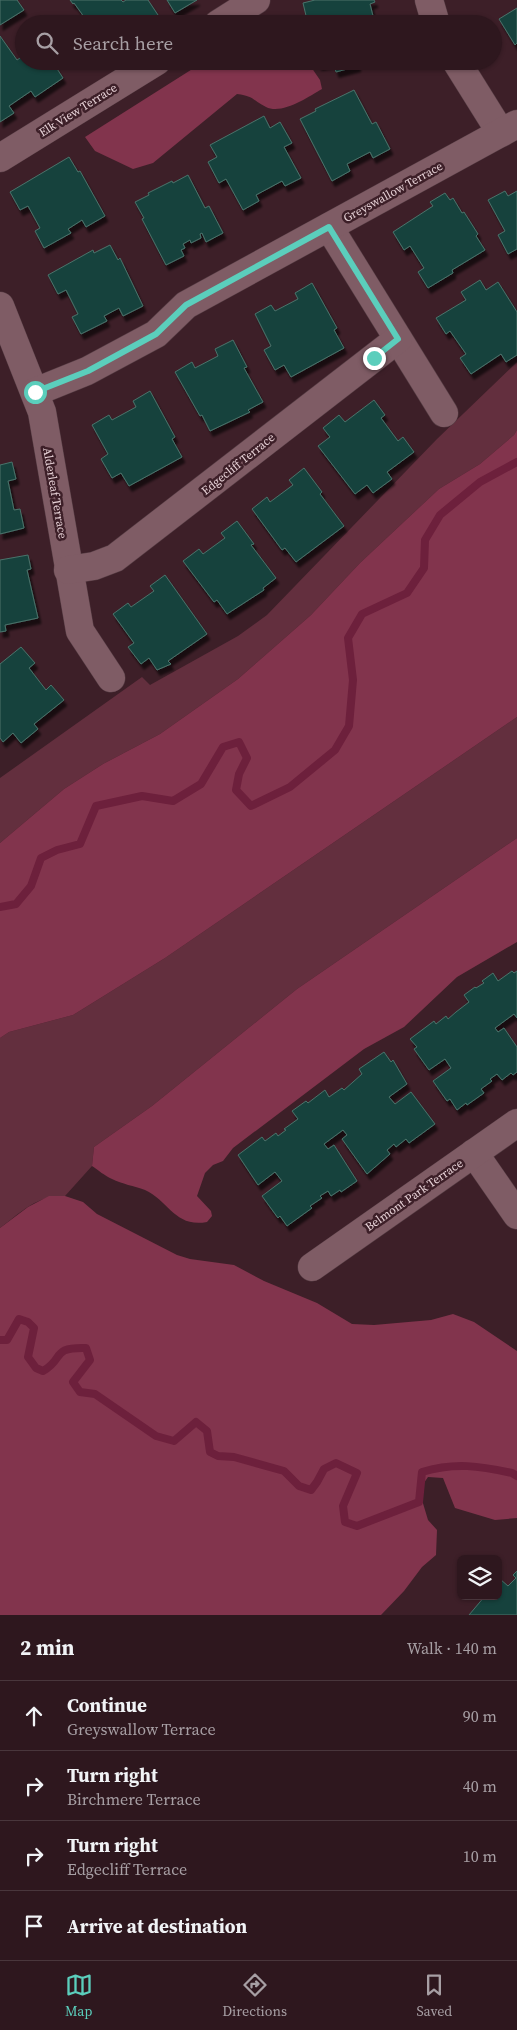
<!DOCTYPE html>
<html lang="en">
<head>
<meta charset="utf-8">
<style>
	:root { --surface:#2e171e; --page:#362027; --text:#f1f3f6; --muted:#a79fa4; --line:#49363c; --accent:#5bcebc }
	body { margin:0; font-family:"Source Serif 4",serif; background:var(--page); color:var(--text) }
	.controls { position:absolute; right:15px; bottom:15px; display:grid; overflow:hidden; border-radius:8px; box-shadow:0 1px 4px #0004 }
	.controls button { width:45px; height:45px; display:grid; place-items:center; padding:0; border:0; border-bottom:1px solid var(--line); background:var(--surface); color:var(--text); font:25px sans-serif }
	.stop { position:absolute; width:15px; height:15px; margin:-11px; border:4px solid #5bcebc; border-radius:50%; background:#fff }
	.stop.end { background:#5bcebc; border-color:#fff; box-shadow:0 1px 5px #0008 }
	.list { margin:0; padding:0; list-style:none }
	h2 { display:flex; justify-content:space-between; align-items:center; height:65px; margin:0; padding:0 20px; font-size:21px }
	h2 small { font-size:16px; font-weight:400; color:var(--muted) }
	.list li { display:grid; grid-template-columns:32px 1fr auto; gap:15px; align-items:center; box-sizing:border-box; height:70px; padding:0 20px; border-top:1px solid var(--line) }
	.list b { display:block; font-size:19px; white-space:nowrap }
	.list p { margin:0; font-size:16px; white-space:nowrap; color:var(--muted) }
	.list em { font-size:16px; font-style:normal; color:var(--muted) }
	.icon { flex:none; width:28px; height:28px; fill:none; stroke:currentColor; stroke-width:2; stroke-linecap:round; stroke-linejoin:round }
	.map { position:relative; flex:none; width:517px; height:1615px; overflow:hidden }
	.search { position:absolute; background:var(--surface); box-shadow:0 1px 4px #0004; left:15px; right:15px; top:15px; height:55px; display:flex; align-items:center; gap:12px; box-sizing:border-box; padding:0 18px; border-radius:28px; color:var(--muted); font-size:19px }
	.sheet { height:345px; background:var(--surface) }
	nav { display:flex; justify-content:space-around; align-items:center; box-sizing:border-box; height:70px; border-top:1px solid var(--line); background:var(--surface); font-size:14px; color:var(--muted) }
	nav a { display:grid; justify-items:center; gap:2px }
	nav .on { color:var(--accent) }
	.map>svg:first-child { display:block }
	.green { fill:#632f3e }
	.forest { fill:#82344d }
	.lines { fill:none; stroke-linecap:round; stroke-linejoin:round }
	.stream { stroke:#6d203c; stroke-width:8 }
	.building { fill:#19433d; stroke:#49736b; filter:url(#shadow) }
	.minor-casing { stroke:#563d44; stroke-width:29 }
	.minor { stroke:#7f5c65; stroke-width:28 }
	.route { stroke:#5bcebc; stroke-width:6 }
	.labels { text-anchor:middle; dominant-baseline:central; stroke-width:5; stroke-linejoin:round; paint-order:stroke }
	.street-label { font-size:12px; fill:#e7d2d7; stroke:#3d1f28 }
</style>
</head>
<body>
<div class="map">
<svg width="517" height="1615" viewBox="0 0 517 1615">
	<defs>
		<filter id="shadow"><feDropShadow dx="3" dy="5.5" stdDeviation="1" flood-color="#0009"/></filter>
	</defs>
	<rect width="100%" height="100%" fill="#3d1f28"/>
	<g class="green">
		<path d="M 517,362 L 517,430 L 514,435 L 480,464 L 439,489 L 360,563 L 311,615 L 238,679 L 160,734 L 103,764 L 64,789 L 0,843 L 0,778 L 142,677 L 150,685 L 238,636 L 267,615 L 437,439 Z"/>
		<path d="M 517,717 L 517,838 L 297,989 L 152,1106 L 94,1147 L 92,1166 L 65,1196 C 35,1196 23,1211 0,1228 L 0,1038 L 9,1032 L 73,1015 L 165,958 Z"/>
	</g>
	<g class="forest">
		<path d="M 205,61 L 307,61 L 320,80 L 322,89 C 308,97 282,115 266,107 C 252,100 254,96 237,94 L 153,163 L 133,169 L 95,151 L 85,137 Z"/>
		<path d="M 517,430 L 517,717 L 165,958 L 73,1015 L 9,1032 L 0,1038 L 0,843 L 64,789 L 103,764 L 160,734 L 238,679 L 311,615 L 360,563 L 439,489 L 480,464 L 514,435 Z"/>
		<path d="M 517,838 L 517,942 L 457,977 L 404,1027 L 364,1049 L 233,1148 L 223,1161 L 213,1165 L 205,1173 L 197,1196 L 211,1211 L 212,1216 L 207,1222 C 175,1228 169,1201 145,1190 C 134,1186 122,1184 112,1179 C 105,1176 98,1170 92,1166 L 94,1147 L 152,1106 L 297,989 Z"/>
		<path d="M 49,1196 L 65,1196 L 83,1202 L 97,1214 L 177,1255 L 190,1259 L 234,1265 L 264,1281 L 317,1303 L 352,1324 L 374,1325 L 431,1320 L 453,1314 L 474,1322 L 517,1351 L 517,1518 L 495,1520 L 455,1508 L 443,1478 L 428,1477 L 419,1490 L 428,1520 L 437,1530 L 436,1555 L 422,1567 L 404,1591 L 381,1615 L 0,1615 L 0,1228 L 28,1207 Z"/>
	</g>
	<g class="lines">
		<g class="stream">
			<path d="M 0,907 L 16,904 L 31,886 L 41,858 L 57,850 L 80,844 L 96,806 L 142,796 L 173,801 L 201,784 L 223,747 L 239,742 L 247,758 L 239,774 L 236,790 L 251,806 L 290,787 L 335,750 L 349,726 L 353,680 L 348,638 L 362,614 L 407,593 L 424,568 L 425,540 L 440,515 L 480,482 L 517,462"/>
			<path d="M 0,1340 L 7,1340 L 19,1319 L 28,1322 L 34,1328 L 28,1357 L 36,1368 L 43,1371 C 65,1359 50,1347 86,1348 L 90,1360 L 73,1382 L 80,1392 L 95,1394 L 156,1436 L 174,1441 L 196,1422 L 207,1431 L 210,1452 L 218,1456 L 234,1457 L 284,1471 L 299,1486 L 311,1490 L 317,1482 L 324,1469 L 336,1463 L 357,1473 L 343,1506 L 345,1522 L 357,1526 L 419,1502 L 422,1472 C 455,1462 480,1466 512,1473 L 517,1476"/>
		</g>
	</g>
	<g class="building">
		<path d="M 0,0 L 17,0 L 24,10 L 0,25 Z"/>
		<path d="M 70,0 L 121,0 L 123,2 L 126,0 L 148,0 L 160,18 L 152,24 L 83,24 L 87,21 L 74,3 L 73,4 Z"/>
		<path d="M 167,0 L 197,0 L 175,13 Z"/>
		<path d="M 315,0 L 374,0 L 375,2 L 370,4 L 374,20 L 378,19 L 379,24 L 308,24 L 303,3 Z"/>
		<path d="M 517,8 L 517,43 L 515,45 L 499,19 Z"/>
		<path d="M 0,36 L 17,60 L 23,56 L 24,61 L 27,62 L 52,61 L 63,78 L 35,97 L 31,91 L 9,106 L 14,113 L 0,122 Z"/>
		<path d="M 318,61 L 356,61 L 358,66 L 336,72 L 333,62 L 319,65 Z"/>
		<path d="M 354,90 L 372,124 L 376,122 L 390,149 L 373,158 L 370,152 L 347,164 L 350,171 L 332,181 L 300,119 L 316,111 L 315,109 Z"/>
		<path d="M 264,116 L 270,128 L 280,122 L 292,143 L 284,147 L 301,178 L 285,186 L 282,181 L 256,195 L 259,201 L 243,210 L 226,179 L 219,183 L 208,162 L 217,157 L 210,145 Z"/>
		<path d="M 69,157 L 78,172 L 80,171 L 105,216 L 86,227 L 82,220 L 68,229 L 71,233 L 44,248 L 35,231 L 40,228 L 28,206 L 20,210 L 10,192 Z"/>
		<path d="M 188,175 L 205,208 L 209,206 L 223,233 L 206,242 L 202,233 L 200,234 L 201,238 L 191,243 L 190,240 L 183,244 L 185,248 L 181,250 L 184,256 L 166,265 L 142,219 L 144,218 L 135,202 L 149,195 L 148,193 L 172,181 L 173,183 Z"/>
		<path d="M 505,191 L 508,196 L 517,191 L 517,249 L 508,254 L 498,235 L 505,231 L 488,200 Z"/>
		<path d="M 445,193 L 450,200 L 453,198 L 462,213 L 464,212 L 478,234 L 476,236 L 485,250 L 452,270 L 453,273 L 428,288 L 418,272 L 424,268 L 410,246 L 404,250 L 393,232 L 433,206 L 430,202 Z"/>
		<path d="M 110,245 L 118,260 L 120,258 L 143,306 L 123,316 L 119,308 L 104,316 L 107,321 L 81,334 L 72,317 L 78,314 L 66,290 L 58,294 L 48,275 L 93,250 L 94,253 Z"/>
		<path d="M 480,280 L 486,290 L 498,282 L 517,312 L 517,355 L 506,362 L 501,354 L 471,374 L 460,358 L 466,354 L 450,331 L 446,334 L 436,318 L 466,300 L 461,292 Z"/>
		<path d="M 312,283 L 337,328 L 334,330 L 344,348 L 291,377 L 284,365 L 275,370 L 264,350 L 271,346 L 255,314 L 271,305 L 275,311 L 298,299 L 295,293 Z"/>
		<path d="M 233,340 L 247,367 L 244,368 L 263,402 L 248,410 L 250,412 L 210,431 L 202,415 L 200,416 L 175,372 L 192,362 L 195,368 L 218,356 L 215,349 Z"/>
		<path d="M 150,391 L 175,437 L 172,439 L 182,457 L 129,486 L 121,473 L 112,478 L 101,459 L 108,454 L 92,425 L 109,415 L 112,420 L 136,407 L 133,401 Z"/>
		<path d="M 374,400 L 385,415 L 381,418 L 398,441 L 403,437 L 414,452 L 387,472 L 392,479 L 373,493 L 367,485 L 355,494 L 318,446 L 330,437 L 323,428 L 339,415 L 345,422 Z"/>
		<path d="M 12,462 L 16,479 L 8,481 L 14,510 L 20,509 L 24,528 L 0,534 L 0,465 Z"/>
		<path d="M 304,468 L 322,492 L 320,494 L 344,526 L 296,562 L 285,548 L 282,550 L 252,509 L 267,497 L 270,502 L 293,485 L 289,480 Z"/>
		<path d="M 237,521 L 254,544 L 251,545 L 276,578 L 263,588 L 264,590 L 227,614 L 217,600 L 214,602 L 183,561 L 199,549 L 203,554 L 225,538 L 221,533 Z"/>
		<path d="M 28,555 L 31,569 L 27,570 L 38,618 L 5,625 L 6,631 L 0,632 L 0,560 Z"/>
		<path d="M 165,575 L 207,634 L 168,661 L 171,664 L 157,670 L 149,658 L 141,664 L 128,647 L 134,643 L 113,614 L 128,603 L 131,607 L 154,591 L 150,586 Z"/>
		<path d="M 21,647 L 35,663 L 29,668 L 46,690 L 51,685 L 64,700 L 34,724 L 38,729 L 21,743 L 13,733 L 3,742 L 0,738 L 0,664 Z"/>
		<path d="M 512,971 L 514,973 L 517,971 L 517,1018 L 514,1014 L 495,1028 L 498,1032 L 504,1028 L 517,1047 L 517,1072 L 513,1075 L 511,1073 L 502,1080 L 497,1074 L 490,1079 L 492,1081 L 481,1089 L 484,1093 L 467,1105 L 466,1103 L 457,1110 L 450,1099 L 447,1101 L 433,1081 L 451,1068 L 445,1059 L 429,1070 L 414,1049 L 417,1047 L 410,1039 L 434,1021 L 436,1024 L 446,1016 L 448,1019 L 456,1012 L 469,1002 L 464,995 L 475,987 L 476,988 L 484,983 L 482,981 L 493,973 L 498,981 Z"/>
		<path d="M 384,1052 L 391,1062 L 393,1060 L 407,1084 L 389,1097 L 395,1104 L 411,1092 L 435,1124 L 409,1143 L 406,1139 L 396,1147 L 394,1144 L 387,1150 L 390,1154 L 367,1174 L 342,1139 L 347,1135 L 343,1130 L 324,1144 L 328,1149 L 334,1145 L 357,1181 L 341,1192 L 340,1190 L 331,1196 L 328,1191 L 320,1196 L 322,1198 L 310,1206 L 312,1208 L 287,1226 L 280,1216 L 278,1218 L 262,1196 L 282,1181 L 275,1172 L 258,1185 L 238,1155 L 262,1137 L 265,1141 L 276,1133 L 278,1136 L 286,1130 L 284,1129 L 298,1119 L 292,1111 L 306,1101 L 308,1103 L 325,1090 L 329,1097 L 342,1088 L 344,1090 L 362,1074 L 359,1069 Z"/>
		<path d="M 517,1571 L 517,1615 L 469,1615 L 485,1596 L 498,1596 L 498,1581 L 500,1579 L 508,1586 L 516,1578 L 513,1575 Z"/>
	</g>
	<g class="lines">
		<g class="minor-casing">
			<g id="minor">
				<path d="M 429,0 L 436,24"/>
				<path d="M 218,24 L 256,0"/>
				<path d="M 456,61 L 501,133"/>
				<path d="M 0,158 L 157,61"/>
				<path d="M 329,227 L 444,413"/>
				<path d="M 0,306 L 42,412 L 80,631 L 111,678"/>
				<path d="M 35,392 L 87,371 L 156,334 L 186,305 L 517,124"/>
				<path d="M 68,570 L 94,566 L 115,558 L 398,339"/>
				<path d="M 474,1153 L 517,1215"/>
				<path d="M 312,1267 L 517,1123"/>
			</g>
		</g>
		<use href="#minor" class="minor"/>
	</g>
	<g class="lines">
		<path class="route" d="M 35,392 L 88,371 L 156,334 L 186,305 L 329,227 L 398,339 L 374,358"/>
	</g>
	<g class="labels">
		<g class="street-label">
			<text transform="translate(78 110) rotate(-32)">Elk View Terrace</text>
			<text transform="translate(393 192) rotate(-29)">Greyswallow Terrace</text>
			<text transform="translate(238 464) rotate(-39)">Edgecliff Terrace</text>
			<text transform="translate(55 493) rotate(80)">Alderleaf Terrace</text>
			<text transform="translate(414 1195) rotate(-35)">Belmont Park Terrace</text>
		</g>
	</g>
</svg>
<div class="controls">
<button><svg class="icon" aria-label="layers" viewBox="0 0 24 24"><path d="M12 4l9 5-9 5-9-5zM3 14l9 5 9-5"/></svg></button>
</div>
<div class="stop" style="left:35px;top:392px"></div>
<div class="stop end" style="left:374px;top:358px"></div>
<div class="search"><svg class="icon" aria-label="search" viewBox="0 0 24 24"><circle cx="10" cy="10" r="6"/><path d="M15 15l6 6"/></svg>Search here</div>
</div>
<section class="sheet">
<h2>2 min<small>Walk · 140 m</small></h2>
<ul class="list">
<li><svg class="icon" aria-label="ahead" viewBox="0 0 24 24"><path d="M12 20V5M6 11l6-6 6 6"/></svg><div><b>Continue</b><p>Greyswallow Terrace</p></div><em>90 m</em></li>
<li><svg class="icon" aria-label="right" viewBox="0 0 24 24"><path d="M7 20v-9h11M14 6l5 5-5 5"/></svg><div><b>Turn right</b><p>Birchmere Terrace</p></div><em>40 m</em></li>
<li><svg class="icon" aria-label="right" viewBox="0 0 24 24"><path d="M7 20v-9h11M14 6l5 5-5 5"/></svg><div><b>Turn right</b><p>Edgecliff Terrace</p></div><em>10 m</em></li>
<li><svg class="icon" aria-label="arrive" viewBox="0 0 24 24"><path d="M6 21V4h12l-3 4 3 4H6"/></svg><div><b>Arrive at destination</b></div></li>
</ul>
</section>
<nav>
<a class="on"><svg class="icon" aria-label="map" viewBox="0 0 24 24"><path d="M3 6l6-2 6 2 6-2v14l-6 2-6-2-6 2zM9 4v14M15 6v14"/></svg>Map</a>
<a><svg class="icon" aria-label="directions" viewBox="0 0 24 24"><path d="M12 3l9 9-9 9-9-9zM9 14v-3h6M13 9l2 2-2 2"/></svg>Directions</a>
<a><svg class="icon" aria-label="saved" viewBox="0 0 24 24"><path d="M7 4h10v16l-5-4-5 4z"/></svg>Saved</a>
</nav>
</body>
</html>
